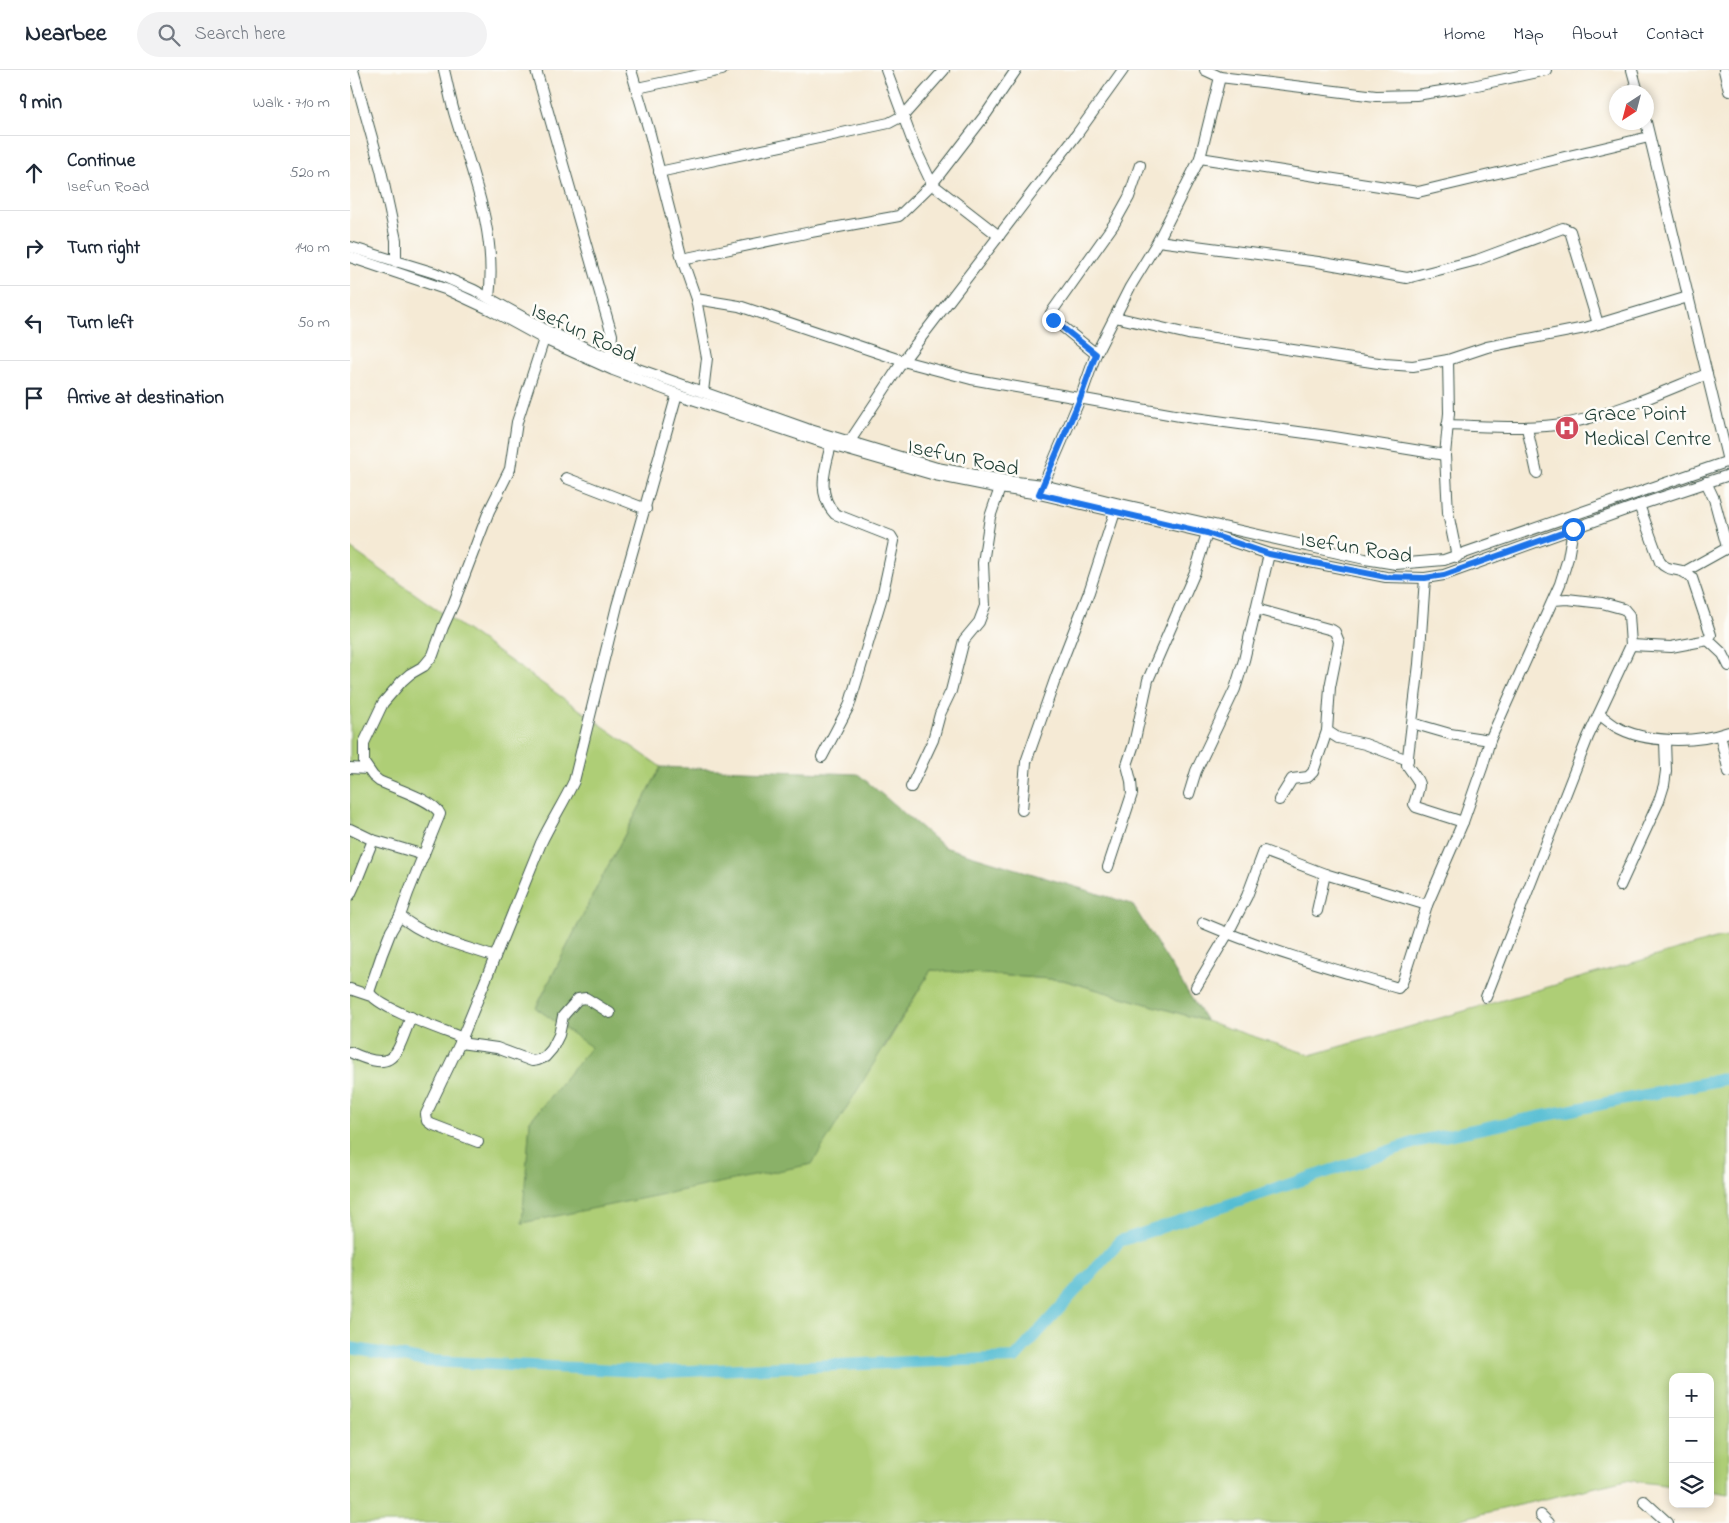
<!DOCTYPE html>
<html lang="en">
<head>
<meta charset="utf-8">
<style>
	:root { --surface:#fff; --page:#f2f2f3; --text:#1f2937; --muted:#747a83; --line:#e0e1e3 }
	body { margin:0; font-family:"Indie Flower",sans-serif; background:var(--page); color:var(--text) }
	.controls { position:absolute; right:15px; bottom:15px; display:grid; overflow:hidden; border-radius:10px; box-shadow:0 2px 8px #0003 }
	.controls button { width:45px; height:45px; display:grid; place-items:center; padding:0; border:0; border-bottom:1px solid var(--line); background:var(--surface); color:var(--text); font:25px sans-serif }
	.compass { position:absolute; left:1259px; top:15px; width:45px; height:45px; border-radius:50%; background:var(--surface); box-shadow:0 2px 8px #0003; rotate:216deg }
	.stop { position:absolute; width:15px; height:15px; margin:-11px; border:4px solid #1a73e8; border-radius:50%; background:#fff }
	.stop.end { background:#1a73e8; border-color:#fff; box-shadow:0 1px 5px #0008 }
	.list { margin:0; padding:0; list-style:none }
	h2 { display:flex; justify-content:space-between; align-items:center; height:65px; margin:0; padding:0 20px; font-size:21px }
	h2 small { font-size:16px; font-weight:400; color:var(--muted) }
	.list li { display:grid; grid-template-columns:32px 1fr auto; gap:15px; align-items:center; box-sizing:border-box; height:75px; padding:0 20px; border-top:1px solid var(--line) }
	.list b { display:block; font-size:19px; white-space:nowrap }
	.list p { margin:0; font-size:16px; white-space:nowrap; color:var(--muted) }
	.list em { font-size:16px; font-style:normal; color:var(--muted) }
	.icon { flex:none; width:28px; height:28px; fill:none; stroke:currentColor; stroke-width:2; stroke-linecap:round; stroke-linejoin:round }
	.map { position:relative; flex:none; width:1379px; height:1453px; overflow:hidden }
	header { display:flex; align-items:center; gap:30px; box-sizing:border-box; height:70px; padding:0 25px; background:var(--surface); border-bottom:1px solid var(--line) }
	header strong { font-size:24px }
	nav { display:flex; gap:28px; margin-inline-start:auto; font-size:18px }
	.search { width:350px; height:45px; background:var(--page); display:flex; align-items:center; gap:12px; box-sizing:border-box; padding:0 18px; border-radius:28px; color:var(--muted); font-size:19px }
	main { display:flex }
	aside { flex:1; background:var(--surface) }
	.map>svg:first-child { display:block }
	.green { fill:#aece76; stroke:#668655 }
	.forest { fill:#8ab167; stroke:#54774e }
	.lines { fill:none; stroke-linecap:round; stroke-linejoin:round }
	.river { stroke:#55bdd3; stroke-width:12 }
	.minor-casing { stroke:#3f574c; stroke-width:12 }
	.minor { stroke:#fff; stroke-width:10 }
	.route { stroke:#1a73e8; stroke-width:6 }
	.labels { text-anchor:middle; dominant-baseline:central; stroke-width:5; stroke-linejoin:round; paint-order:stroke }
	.street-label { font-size:22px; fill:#1f3d34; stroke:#fdfcf7 }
	.poi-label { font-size:22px; fill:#1f3d34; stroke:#fdfcf7; text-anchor:start }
</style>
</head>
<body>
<header>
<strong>Nearbee</strong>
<div class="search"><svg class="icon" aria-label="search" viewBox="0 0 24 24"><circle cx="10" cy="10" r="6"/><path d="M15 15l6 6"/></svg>Search here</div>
<nav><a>Home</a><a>Map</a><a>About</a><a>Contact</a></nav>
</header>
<main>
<aside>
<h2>9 min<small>Walk · 710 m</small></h2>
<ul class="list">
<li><svg class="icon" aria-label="ahead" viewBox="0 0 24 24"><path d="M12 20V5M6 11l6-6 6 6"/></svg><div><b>Continue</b><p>Isefun Road</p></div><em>520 m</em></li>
<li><svg class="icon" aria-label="right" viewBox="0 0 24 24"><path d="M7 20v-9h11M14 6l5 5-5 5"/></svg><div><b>Turn right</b></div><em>140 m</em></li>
<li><svg class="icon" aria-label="left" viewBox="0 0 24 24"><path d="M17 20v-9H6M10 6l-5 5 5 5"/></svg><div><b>Turn left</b></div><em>50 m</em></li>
<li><svg class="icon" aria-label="arrive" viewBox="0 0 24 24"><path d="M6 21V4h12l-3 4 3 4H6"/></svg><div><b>Arrive at destination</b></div></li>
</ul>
</aside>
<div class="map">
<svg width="1379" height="1453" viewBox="0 0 1379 1453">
	<rect width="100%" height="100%" fill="#fdfcf7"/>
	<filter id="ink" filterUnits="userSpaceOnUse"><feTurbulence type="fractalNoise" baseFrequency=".02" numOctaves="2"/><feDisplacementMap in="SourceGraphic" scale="10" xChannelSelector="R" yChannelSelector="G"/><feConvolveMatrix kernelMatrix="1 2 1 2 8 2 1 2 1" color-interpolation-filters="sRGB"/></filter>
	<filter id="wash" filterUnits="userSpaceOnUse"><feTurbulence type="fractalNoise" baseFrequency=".0096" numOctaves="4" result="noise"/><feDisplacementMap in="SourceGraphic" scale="20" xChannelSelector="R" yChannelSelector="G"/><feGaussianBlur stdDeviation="1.12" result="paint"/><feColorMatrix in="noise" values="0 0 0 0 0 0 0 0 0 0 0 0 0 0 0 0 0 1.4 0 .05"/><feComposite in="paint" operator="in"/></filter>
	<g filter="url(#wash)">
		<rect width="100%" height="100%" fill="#f5ead5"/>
		<path class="green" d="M 0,478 L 311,697 L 250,811 L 186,938 L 242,976 L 180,1051 L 173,1153 L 535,977 L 581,900 L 713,910 L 856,951 L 961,985 L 1369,868 L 1379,867 L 1379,1424 L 1360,1421 L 1360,1307 L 1323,1307 L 1323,1416 L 1276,1410 L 1093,1453 L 0,1453 Z"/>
		<path class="forest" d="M 311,697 L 508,704 L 594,777 L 782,834 L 856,951 L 713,910 L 581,900 L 462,1094 L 172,1153 L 180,1051 L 241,977 L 186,938 L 250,811 Z"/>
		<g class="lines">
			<path class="river" d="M 0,1278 L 77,1291 L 312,1302 L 665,1288 L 770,1171 L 1069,1071 L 1379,1008"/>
		</g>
	</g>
	<g filter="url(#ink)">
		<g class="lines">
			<g class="minor-casing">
				<g id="minor">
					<path d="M 3,0 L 31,100 L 46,170 L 46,192"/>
					<path d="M 94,0 C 98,16 101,33 106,49 C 124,109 147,164 139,228"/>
					<path d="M 186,0 L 262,265 L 260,289"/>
					<path d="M 281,0 L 300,64 L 332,189 L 346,229 L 357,288 L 353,322"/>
					<path d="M 536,0 L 565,78 L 582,114 L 649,166"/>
					<path d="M 855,0 L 870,7 L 1026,26 L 1066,25 L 1118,17 L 1196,0"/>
					<path d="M 1282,0 L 1288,22"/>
					<path d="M 1374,0 L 1379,21"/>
					<path d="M 287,18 L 372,0"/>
					<path d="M 1296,52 L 1378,391"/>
					<path d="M 850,88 L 1068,122 L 1299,67"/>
					<path d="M 309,102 L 539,53 L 554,45 L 594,0"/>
					<path d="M 808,171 L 968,192 L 1057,208 L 1127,190 L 1213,158 L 1220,161 L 1248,254"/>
					<path d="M 0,177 L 85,203 L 124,220 L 198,261 L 268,292 L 457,359 L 587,398 L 658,411 L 693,415 L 766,433 L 1015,489 L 1046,494 L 1094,490 L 1379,391"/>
					<path d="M 0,187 L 98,220 L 141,240 L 194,269 L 263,300 L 327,324 L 481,375 L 585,405 L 650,418 L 689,424 L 857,463 L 919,484 L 1036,507 L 1075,508 L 1094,505 L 1289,435 L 1379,405"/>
					<path d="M 332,189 L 461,162 L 549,146 L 582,114 L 636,44 L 666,0"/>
					<path d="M 346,229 L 389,236 L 553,291 L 621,309 L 830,346 L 978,366 L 1095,385"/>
					<path d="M 765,247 L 838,264 L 1035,294 L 1063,296 L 1098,290 L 1137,277 L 1235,258 L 1338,227"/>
					<path d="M 746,284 L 703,249 L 700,247 L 701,243 L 764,154 L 779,127 L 790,95"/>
					<path d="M 1098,290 L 1099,343 L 1095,385 L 1098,443 L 1107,487"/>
					<path d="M 1097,355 C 1137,356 1179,360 1219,353 C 1267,343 1312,322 1357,304"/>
					<path d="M 1177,358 L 1187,403"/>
					<path d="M 500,371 L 553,291 L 727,64 L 773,0"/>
					<path d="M 216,408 L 296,439"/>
					<path d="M 1356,412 L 1364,429 L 1377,477"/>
					<path d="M 691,420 L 730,329 L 746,284 L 780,217 L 808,171 L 850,88 L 870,7"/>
					<path d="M 1334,502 L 1379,477"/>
					<path d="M 1075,508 L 1069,594 L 1057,695 C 1071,716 1072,709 1064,734 L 1066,737 L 1113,752"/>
					<path d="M 906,539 L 982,560 L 985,562 L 989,572 L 980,617 L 977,661 L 963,702 L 958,707 L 942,709 L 929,730"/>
					<path d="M 1358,570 L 1373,584 L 1379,596"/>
					<path d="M 1281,575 L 1321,577 L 1358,570 L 1361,565 L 1342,508 C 1339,506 1337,504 1334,502 C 1325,498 1317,501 1310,492 L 1289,435"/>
					<path d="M 1249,644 C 1254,648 1259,652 1265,656 C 1295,674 1347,673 1379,662"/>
					<path d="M 1062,653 L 1100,664 L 1140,670"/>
					<path d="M 977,661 L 988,668 L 1015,674 L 1058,690"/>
					<path d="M 1370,665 L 1379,702"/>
					<path d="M 472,687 L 499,636 L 532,527 L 544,471 L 541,466 L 485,444 C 466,424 475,398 481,375"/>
					<path d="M 0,698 L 17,699"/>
					<path d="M 561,717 L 583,670 L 590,644 L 601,621 L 614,570 L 629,552 L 635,536 L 633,493 L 640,447 L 650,418"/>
					<path d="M 839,724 L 846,701 L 885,619 L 894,590 L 919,484"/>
					<path d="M 672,740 L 676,692 L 707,604 L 739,522 L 765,442"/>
					<path d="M 0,759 L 23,770 L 74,785"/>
					<path d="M 758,797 L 782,724 L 781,711 L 777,695 L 784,674 L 798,610 L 845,502 L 857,463"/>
					<path d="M 1270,816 L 1309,731 L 1314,715 L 1316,701 L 1315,670"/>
					<path d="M 0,825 L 7,810 L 23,770"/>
					<path d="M 967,841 L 975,804"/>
					<path d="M 50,846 C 75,868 115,876 145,887"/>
					<path d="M 853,853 C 916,880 983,899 1048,918 L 1052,913 L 1077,835 L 1113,752 L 1133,695 L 1140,670 L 1210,514 L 1218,488 L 1223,459"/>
					<path d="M 846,917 L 878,863 L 897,826 L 914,781 L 975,804 L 1077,835"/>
					<path d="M 0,919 L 21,926"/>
					<path d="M 1136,927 L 1238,667 L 1281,575 L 1279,545 L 1274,539 L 1252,533 L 1217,529 L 1204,530"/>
					<path d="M 260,943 L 236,928 L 228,929 L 213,946 L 209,965 L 202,979 L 195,987 L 188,990 L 182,991 L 147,978 L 110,973 L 191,773 C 201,752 214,732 224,711 L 267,536 L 327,324"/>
					<path d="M 113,968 C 93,960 27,938 19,922 L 32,884 L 41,861 L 50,846 L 58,823 L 90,744 C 84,730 44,718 29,711 L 23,706 L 14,693 L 14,673 L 33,633 L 52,611 L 60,604 L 74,596 L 83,585 L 93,557 L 103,535 L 139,441 L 160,399 L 167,352 L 194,269"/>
					<path d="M 110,973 L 76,1044 L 77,1051 L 81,1054 L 128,1072"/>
					<path d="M 0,982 C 46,1004 46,984 61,947"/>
					<path d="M 1294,1431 L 1318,1453"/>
					<path d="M 1191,1445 L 1199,1453"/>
				</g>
			</g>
			<use href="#minor" class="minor"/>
		</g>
	</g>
	<g class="lines" filter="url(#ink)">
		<path class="route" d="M 703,250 L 746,284 L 730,329 L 689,424 L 857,463 L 919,484 L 934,487 L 1036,507 L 1075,508 L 1094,505 L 1223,459"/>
	</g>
	<defs>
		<g id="hospital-disc" transform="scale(1.25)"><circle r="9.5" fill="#d1495b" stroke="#fdfcf7"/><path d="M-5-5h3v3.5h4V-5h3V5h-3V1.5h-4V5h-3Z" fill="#fff"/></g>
	</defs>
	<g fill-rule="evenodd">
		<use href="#hospital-disc" x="1217" y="358"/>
	</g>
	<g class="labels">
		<g class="street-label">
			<text transform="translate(233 264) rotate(25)">Isefun Road</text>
			<text transform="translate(613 389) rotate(12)">Isefun Road</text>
			<text transform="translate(1006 479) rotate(9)">Isefun Road</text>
		</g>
		<g class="poi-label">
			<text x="1234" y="345">Grace Point<tspan x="1234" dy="25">Medical Centre</tspan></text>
		</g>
	</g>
</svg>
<div class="controls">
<button>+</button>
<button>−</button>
<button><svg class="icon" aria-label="layers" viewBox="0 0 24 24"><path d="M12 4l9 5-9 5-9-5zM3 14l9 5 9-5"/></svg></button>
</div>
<svg class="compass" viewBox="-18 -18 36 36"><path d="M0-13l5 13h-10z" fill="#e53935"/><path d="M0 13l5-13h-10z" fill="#747a83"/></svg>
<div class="stop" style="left:1223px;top:459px"></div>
<div class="stop end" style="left:703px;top:250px"></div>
</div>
</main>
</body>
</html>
